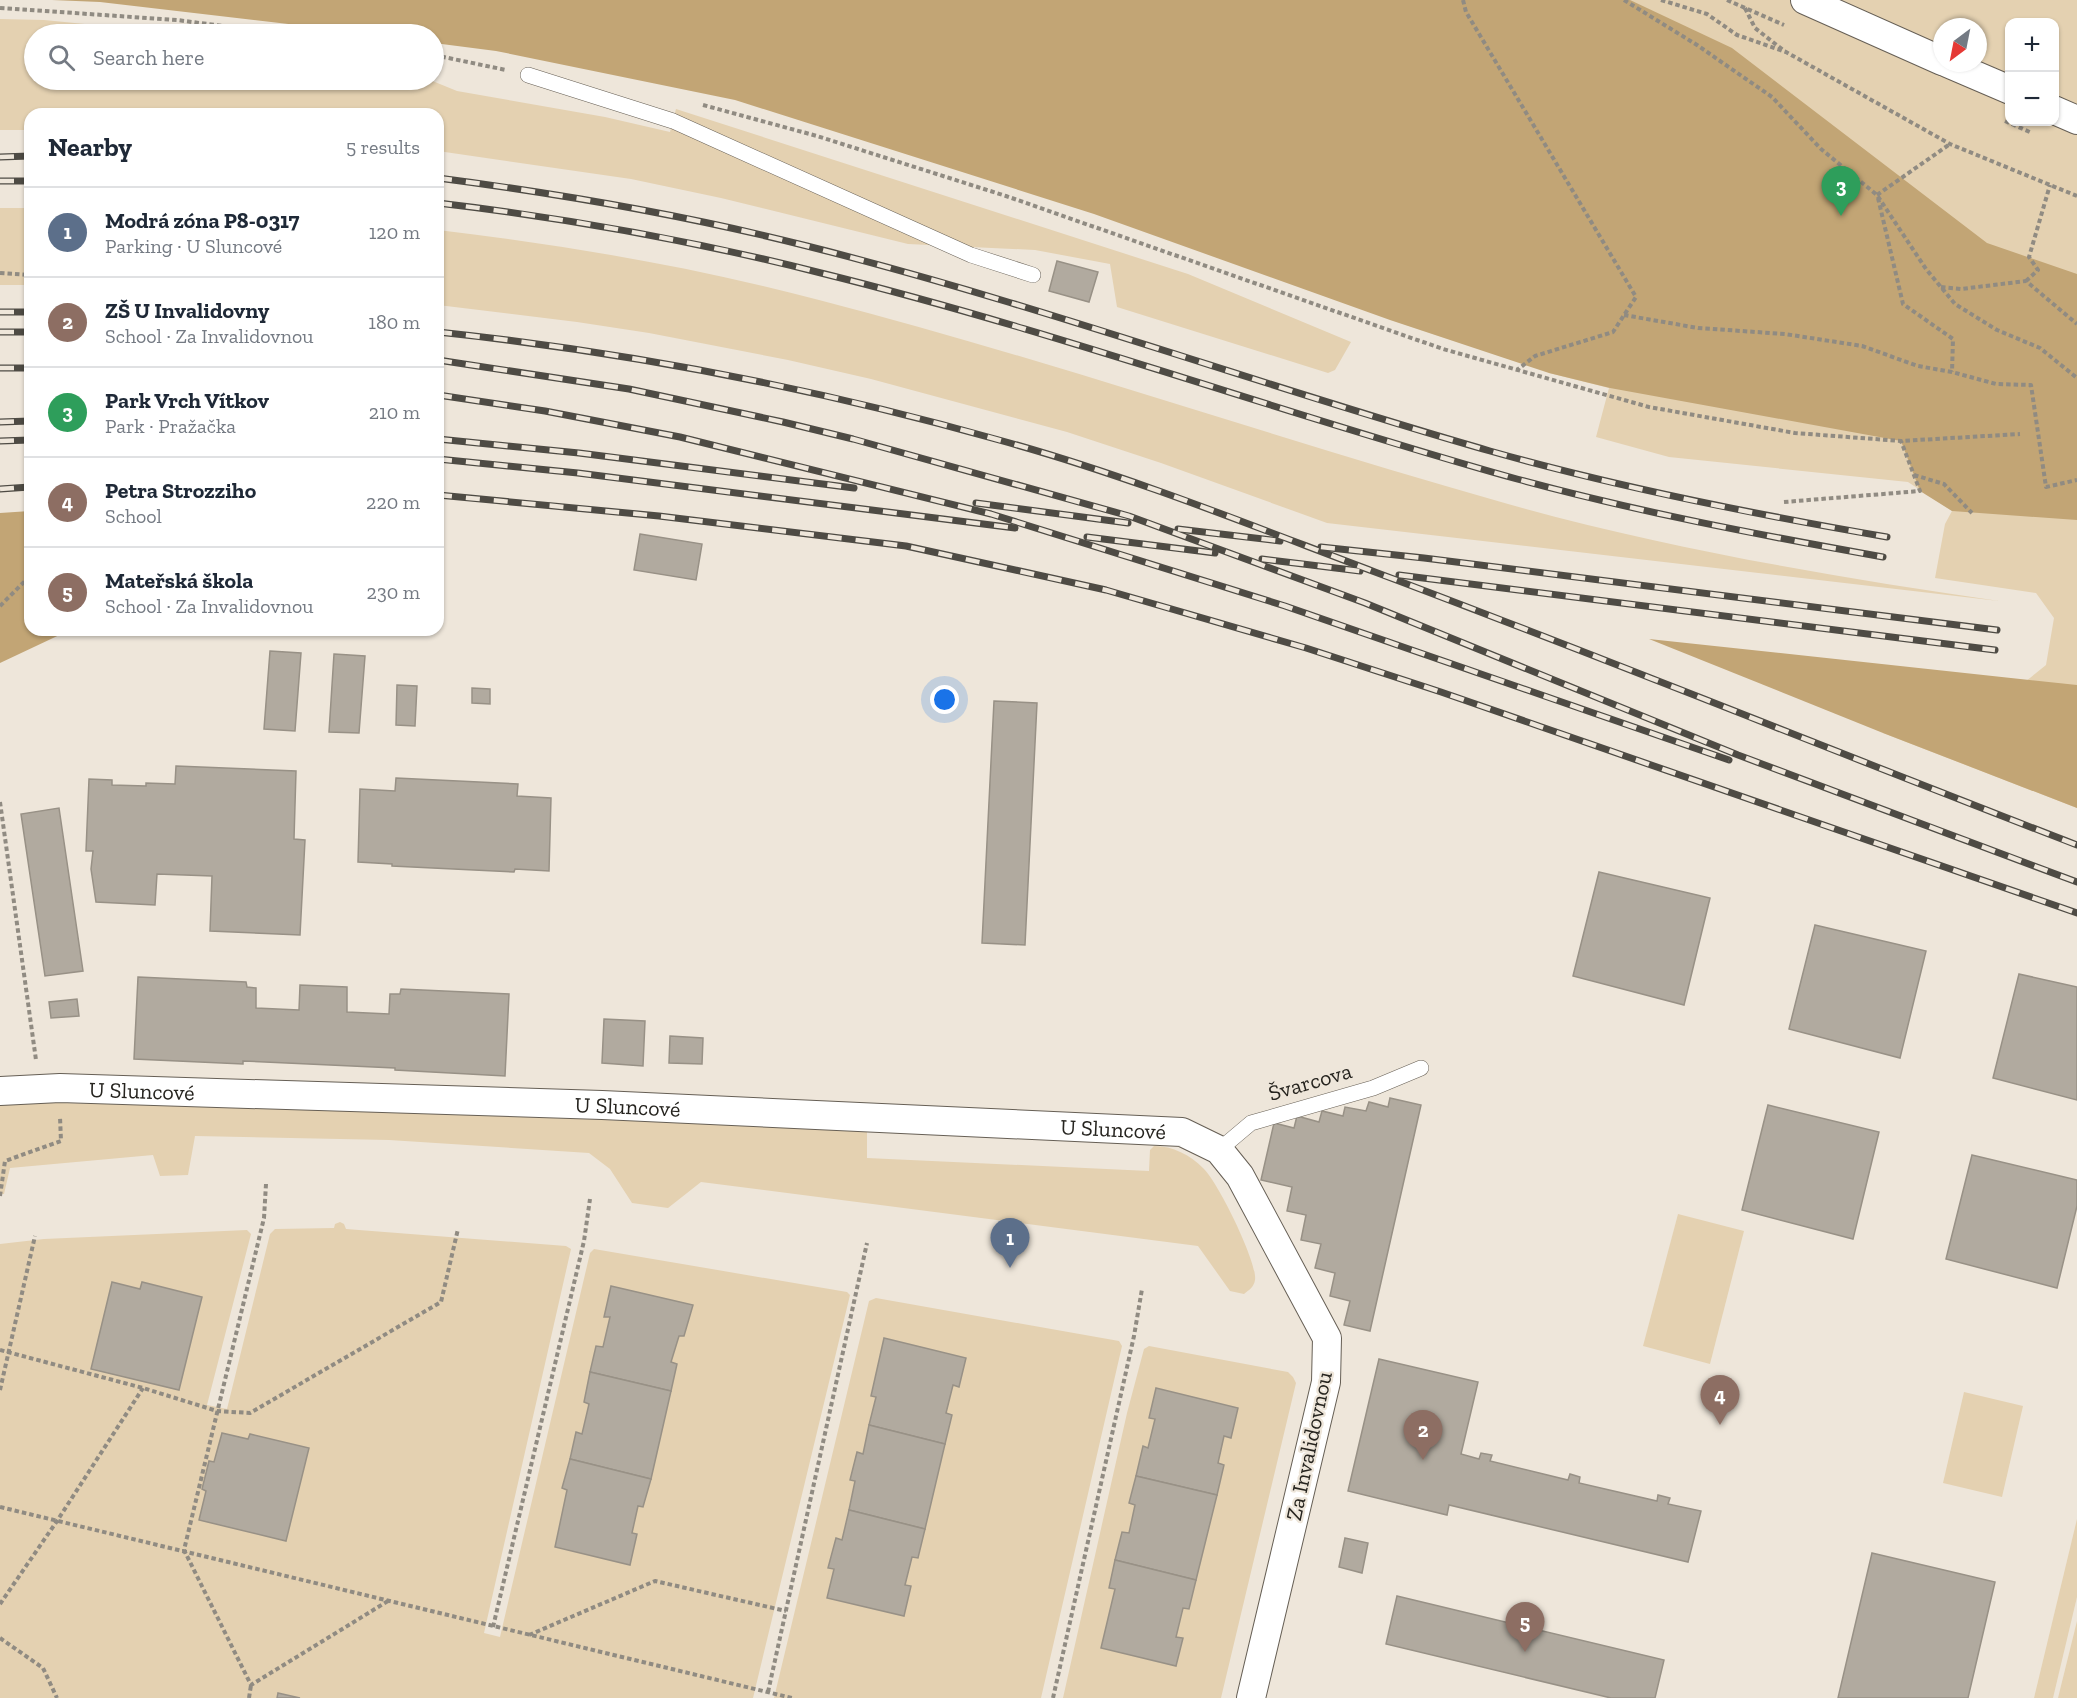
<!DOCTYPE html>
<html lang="en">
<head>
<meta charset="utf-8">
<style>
	:root { --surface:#fff; --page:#f2f2f3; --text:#1f2937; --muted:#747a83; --line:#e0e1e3; --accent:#516de2 }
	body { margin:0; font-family:"Zilla Slab",serif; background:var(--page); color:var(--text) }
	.controls { position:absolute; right:18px; top:18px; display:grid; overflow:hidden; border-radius:12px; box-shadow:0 2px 4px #0004 }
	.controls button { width:54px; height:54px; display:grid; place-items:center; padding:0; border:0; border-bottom:2px solid var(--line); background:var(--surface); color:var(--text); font:30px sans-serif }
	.compass { position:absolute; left:1933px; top:18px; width:54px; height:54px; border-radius:50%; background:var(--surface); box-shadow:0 2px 4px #0004; rotate:212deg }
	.you { position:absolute; left:945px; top:700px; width:21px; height:21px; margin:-15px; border:4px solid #fff; border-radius:50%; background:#1a73e8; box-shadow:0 0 0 9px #1a73e833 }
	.badge { display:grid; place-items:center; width:39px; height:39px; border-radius:50%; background:var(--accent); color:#fff; font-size:20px; font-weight:700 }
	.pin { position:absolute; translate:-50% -50px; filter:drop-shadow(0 2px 3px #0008) }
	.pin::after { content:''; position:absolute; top:32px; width:21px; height:18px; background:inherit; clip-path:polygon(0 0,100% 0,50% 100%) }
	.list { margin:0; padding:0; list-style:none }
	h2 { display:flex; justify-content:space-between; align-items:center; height:78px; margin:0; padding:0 24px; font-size:26px }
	h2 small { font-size:20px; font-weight:400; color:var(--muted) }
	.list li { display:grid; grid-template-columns:39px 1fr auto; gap:18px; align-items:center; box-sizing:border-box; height:90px; padding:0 24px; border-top:2px solid var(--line) }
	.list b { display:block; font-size:22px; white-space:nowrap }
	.list p { margin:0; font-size:20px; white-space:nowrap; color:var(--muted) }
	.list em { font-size:20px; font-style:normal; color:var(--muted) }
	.icon { flex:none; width:33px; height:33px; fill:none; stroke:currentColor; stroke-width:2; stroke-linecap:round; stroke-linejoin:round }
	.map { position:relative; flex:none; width:2077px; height:1698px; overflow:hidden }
	.search { position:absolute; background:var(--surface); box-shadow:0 2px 4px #0004; left:24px; top:24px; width:420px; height:66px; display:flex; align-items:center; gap:15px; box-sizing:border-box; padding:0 21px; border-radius:33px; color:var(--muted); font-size:22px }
	.panel { position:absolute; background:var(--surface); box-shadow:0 2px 4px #0004; left:24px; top:108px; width:420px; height:528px; border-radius:18px }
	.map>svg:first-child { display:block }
	.green { fill:#e4d1b1; fill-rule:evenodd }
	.forest { fill:#c2a575 }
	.building { fill:#b1aa9f; stroke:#989186; stroke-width:1.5 }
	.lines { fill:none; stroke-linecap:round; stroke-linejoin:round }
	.service-casing { stroke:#665f55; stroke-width:16 }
	.minor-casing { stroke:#665f55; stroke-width:30 }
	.path { stroke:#908b82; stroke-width:4; stroke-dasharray:4.5 3; stroke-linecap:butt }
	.service { stroke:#fff; stroke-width:15 }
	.minor { stroke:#fff; stroke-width:28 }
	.rail-casing { stroke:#4e4b44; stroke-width:7 }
	.rail { stroke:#eee6da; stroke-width:4.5; stroke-dasharray:14; stroke-linecap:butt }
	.labels { text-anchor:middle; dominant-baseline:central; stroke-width:4.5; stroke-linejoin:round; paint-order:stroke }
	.street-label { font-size:22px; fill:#26241f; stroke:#eee6da }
</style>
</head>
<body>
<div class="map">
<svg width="2077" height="1698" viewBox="0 0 2077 1698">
	<rect width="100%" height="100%" fill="#eee6da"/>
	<g class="green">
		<path d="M 1484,0 L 2077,0 L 2077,808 L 1883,733 L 2025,682 L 2046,665 L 2054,618 L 2036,593 L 1935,578 L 1945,524 L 1952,511 L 1908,482 L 1669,457 L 1596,437 L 1609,388 L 1549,373 ZM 2010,22 L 2054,22 L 2054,122 L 2010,122 ZM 1942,27 L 1978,27 L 1978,63 L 1942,63 Z"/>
		<path d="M 0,19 L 44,20 L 186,34 L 34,34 L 34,80 L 430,80 L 457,91 L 605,117 L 670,132 L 676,109 L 1188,274 L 1351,342 L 1335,370 L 1328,373 L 1117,307 L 1110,264 L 1035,250 L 908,244 L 721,198 L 631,179 L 438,151 L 438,114 L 30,114 L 30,130 L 0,130 Z"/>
		<rect x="0" y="208" width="30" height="77"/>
		<path d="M 438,230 C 566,245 694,267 819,300 C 1051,360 1277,439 1508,504 C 1669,549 1834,577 1999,601 L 1327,523 L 1161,463 L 1067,432 L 871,379 L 788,360 L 649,333 L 577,322 L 438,305 Z"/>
		<path d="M 23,1102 L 348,1110 L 867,1130 L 867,1158 L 1149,1171 L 1150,1150 L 1154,1146 C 1173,1146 1190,1155 1203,1168 C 1217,1180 1258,1263 1255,1280 C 1254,1287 1249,1290 1244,1294 L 1230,1291 L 1198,1246 L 701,1182 L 668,1208 L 632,1203 L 610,1169 L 589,1153 L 389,1140 L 195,1136 L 188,1175 L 160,1176 L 153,1155 L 10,1168 L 4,1194 L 0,1194 L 0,1105 Z"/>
		<path d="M 1678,1214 L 1744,1231 L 1710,1364 L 1643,1346 Z"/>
		<path d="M 340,1222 L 344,1224 L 346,1229 L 566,1246 L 571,1249 L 484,1633 L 500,1637 L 590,1253 L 594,1249 L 847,1292 L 850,1295 L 753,1698 L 300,1698 L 279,1693 L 277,1698 L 0,1698 L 0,1244 L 44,1239 L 247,1230 L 251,1234 L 207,1405 L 227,1409 L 270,1234 L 275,1229 L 334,1228 L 335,1224 ZM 143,1282 L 202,1297 L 179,1390 L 91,1369 L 112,1283 L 140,1289 ZM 693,1305 L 684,1336 L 679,1336 L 671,1362 L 677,1364 L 643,1507 L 638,1506 L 632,1533 L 637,1535 L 630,1565 L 555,1547 L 567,1490 L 562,1488 L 576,1433 L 582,1434 L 589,1404 L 584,1402 L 596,1346 L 603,1347 L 610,1317 L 605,1317 ZM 222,1433 L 248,1439 L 250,1434 L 308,1448 L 285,1541 L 200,1520 L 206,1491 L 202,1489 L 209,1461 L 214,1462 Z"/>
		<path d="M 876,1298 L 1119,1341 L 1122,1346 L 1041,1698 L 774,1698 L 869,1301 ZM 884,1338 L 966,1358 L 959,1387 L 953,1385 L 946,1413 L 952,1415 L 918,1558 L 912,1557 L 905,1585 L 911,1587 L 904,1616 L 827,1598 L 834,1569 L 828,1568 L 836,1539 L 842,1540 L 855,1481 L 850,1480 L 857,1453 L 863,1454 L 876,1397 L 871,1395 Z"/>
		<path d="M 1149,1346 L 1288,1372 L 1293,1377 L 1296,1383 L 1221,1698 L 1063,1698 L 1127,1413 L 1144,1349 ZM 1156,1388 L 1238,1408 L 1231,1438 L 1224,1436 L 1218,1463 L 1224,1466 L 1189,1608 L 1183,1608 L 1176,1637 L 1183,1639 L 1176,1666 L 1101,1648 L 1115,1589 L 1109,1587 L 1122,1532 L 1129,1533 L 1135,1505 L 1129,1503 L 1143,1447 L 1148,1448 L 1155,1419 L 1149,1418 Z"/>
		<path d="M 1964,1392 L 2023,1406 L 2002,1497 L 1943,1483 Z"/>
		<path d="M 2077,1519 L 2077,1597 L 2053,1698 L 2034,1698 Z"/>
		<path d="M 2077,1621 L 2077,1698 L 2058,1698 Z"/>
	</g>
	<g class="forest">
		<path d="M 52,0 L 1630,0 L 1732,48 L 1987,243 L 2077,274 L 2077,520 L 1952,511 L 1920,491 L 1901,441 L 1610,388 L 1549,373 L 1390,320 L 1094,214 L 735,100 L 496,51 L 434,43 L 434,34 L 374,34 L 100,2 Z"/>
		<path d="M 30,511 L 30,630 L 70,630 L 0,663 L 0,513 Z"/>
		<path d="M 1649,639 L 2077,685 L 2077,808 L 1883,733 Z"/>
	</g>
	<g class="building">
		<path d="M 1057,261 L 1098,272 L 1089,302 L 1049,291 Z"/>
		<path d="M 640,534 L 702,544 L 696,580 L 634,570 Z"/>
		<path d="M 270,651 L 301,653 L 295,731 L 264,729 Z"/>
		<path d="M 334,654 L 365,656 L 359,733 L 329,732 Z"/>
		<path d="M 397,685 L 417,686 L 415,726 L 396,725 Z"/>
		<path d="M 472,688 L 490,689 L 490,704 L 472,703 Z"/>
		<path d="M 994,701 L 1037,703 L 1025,945 L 982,943 Z"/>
		<path d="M 176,766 L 296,771 L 294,839 L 305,840 L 300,935 L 210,931 L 212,876 L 157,874 L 155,905 L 96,902 L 91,869 L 93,851 L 86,851 L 89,779 L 112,780 L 112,785 L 146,786 L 146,783 L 175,784 Z"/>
		<path d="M 396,778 L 518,784 L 517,796 L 551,798 L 549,871 L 515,869 L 514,872 L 392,866 L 392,864 L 358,862 L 360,789 L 395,791 Z"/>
		<path d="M 59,808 L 83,971 L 45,976 L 21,814 Z"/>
		<path d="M 1599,872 L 1710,898 L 1684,1005 L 1573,976 Z"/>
		<path d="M 1815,925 L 1926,951 L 1900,1058 L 1789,1029 Z"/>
		<path d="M 2019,974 L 2077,987 L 2077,1100 L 1993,1078 Z"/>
		<path d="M 138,977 L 246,982 L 247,987 L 256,988 L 256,1008 L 299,1010 L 300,985 L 347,987 L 347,1012 L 389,1014 L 390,994 L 400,994 L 401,989 L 509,994 L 505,1076 L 395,1070 L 395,1068 L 243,1061 L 243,1064 L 134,1059 Z"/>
		<path d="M 77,999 L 79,1016 L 51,1018 L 49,1002 Z"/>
		<path d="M 604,1019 L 645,1021 L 643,1066 L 602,1063 Z"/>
		<path d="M 670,1036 L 703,1038 L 702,1064 L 669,1063 Z"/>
		<path d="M 1390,1098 L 1421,1105 L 1370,1331 L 1344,1325 L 1350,1301 L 1330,1296 L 1335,1273 L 1315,1268 L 1321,1244 L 1301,1240 L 1306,1215 L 1287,1211 L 1292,1187 L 1261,1180 L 1274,1123 L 1294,1128 L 1297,1116 L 1319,1122 L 1322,1111 L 1343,1116 L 1345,1107 L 1366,1111 L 1369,1102 L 1388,1107 Z"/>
		<path d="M 1768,1105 L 1879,1132 L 1853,1239 L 1742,1210 Z"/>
		<path d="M 1972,1155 L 2077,1180 L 2077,1206 L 2057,1288 L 1946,1259 Z"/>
		<path d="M 112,1282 L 140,1289 L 142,1282 L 202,1297 L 179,1390 L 91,1369 Z"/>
		<path d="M 611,1286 L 693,1305 L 684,1336 L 679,1336 L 671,1362 L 677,1364 L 671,1391 L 590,1372 L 596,1346 L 603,1347 L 610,1317 L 604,1317 Z"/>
		<path d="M 884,1338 L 966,1358 L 959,1387 L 953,1385 L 946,1413 L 952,1415 L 945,1444 L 869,1425 L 876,1397 L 871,1396 Z"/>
		<path d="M 1379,1359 L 1478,1382 L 1461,1454 L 1479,1459 L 1481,1453 L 1492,1455 L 1490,1461 L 1568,1480 L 1570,1474 L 1580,1477 L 1579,1483 L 1657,1501 L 1658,1495 L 1670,1498 L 1668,1504 L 1701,1511 L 1688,1562 L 1449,1505 L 1447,1515 L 1348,1491 Z"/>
		<path d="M 590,1372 L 671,1391 L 651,1479 L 570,1459 L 576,1432 L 582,1434 L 589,1404 L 584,1402 Z"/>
		<path d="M 1156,1388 L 1238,1408 L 1231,1438 L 1224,1436 L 1218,1463 L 1224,1465 L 1217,1495 L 1136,1476 L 1143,1446 L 1148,1448 L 1155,1419 L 1149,1418 Z"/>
		<path d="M 869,1425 L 945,1444 L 925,1529 L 849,1510 L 855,1481 L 850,1480 L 857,1452 L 863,1454 Z"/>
		<path d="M 222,1433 L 248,1439 L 250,1434 L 309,1448 L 286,1541 L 199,1520 L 206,1491 L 202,1489 L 209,1461 L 214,1462 Z"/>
		<path d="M 570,1459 L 651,1479 L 643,1507 L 638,1506 L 632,1533 L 637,1534 L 630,1565 L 555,1547 L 567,1490 L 562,1488 Z"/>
		<path d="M 1136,1476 L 1217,1495 L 1196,1580 L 1115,1560 L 1122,1532 L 1129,1533 L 1135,1505 L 1129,1503 Z"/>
		<path d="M 849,1510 L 925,1529 L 918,1558 L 912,1557 L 905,1585 L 911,1586 L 904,1616 L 827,1598 L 834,1569 L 828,1568 L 836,1538 L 842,1540 Z"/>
		<path d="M 1345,1538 L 1368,1543 L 1362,1573 L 1339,1567 Z"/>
		<path d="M 1872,1553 L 1995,1582 L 1968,1698 L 1838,1698 Z"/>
		<path d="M 1115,1560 L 1196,1580 L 1189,1609 L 1183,1608 L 1176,1637 L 1183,1638 L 1176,1666 L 1101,1648 L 1115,1589 L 1109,1588 Z"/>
		<path d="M 1397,1596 L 1664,1660 L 1655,1698 L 1611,1698 L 1386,1644 Z"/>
		<path d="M 278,1693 L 300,1698 L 277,1698 Z"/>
	</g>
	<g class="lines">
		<g class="service-casing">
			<g id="service">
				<path d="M 528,75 L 673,121 L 971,255 L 1033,275"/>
				<path d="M 1219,1150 L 1251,1123 L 1373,1088 L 1421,1068"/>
			</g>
		</g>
		<g class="minor-casing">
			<g id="minor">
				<path d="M 1805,0 L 1942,61"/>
				<path d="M 1947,63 L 2010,90"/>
				<path d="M 2054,110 L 2077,120"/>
				<path id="s1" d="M 0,1091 L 60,1088 L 602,1105 L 1182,1132 L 1219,1150 L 1240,1176 L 1327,1338 L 1326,1382 L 1251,1698"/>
			</g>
		</g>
		<g class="path">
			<path d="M 1463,0 L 1466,12 L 1636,297 L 1613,332 L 1535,356 L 1517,370"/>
			<path d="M 1624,0 L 1697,45 L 1772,97 L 1821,149 L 1877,195 L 1926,269 L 1955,304 L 1997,330 L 2040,348 L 2077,378"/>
			<path d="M 1661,0 L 1707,14 L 1737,35 L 1786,52 L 1950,144 L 2077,196"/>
			<path d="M 1727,0 L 1784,25"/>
			<path d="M 0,8 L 177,20 L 284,34"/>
			<path d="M 1745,8 L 1755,28 L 1783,50"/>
			<path d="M 434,55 L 506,70"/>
			<path d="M 703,105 L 817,136 L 1006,196 L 1443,349 L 1649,407 L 1795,433 L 1901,441 L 2020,434"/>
			<path d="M 2005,121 L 2032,133"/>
			<path d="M 1877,195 L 1950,144"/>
			<path d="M 1878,198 L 1903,304 L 1953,339 L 1952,372"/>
			<path d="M 0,273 L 30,275"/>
			<path d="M 2026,281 L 2038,270 L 2029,257 L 2050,185"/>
			<path d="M 1941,287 L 1961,289 L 2026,281 L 2077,324"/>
			<path d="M 1624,315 L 1698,328 L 1785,334 L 1862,346 L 1918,366 L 1952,372 L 1996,384 L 2031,385 L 2046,487 L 2077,480"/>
			<path d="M 1914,475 L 1944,484 L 1972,513"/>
			<path d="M 1784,502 L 1920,491 L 1901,441"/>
			<path d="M 0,606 L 30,576"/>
			<path d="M 0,802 L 36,1060"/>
			<path d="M 266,1184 L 264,1218 L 184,1550 L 251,1685 L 388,1601"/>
			<path d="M 0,1196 L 5,1161 L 61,1141 L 60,1117"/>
			<path d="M 0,1350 L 143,1388 L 217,1411 L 250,1413 L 441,1302 L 458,1229"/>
			<path d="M 0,1390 L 35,1236"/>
			<path d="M 0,1507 L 792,1698"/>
			<path d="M 0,1604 L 57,1521 L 143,1388"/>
			<path d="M 493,1627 L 584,1241 L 590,1199"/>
			<path d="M 529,1635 L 655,1581 L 786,1611"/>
			<path d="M 0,1638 L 43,1668 L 57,1698"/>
			<path d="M 768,1692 L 867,1243"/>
			<path d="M 249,1698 L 251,1685"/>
			<path d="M 1053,1698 L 1134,1336 L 1142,1289"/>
		</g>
		<use href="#service" class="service"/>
		<use href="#minor" class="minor"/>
		<g class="rail-casing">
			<g id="rail">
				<path d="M 0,157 L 30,156"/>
				<path d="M 438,178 C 562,194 685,215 807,246 C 1038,304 1262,386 1490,451 C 1621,488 1753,514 1887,537"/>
				<path d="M 0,181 L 30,181"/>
				<path d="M 438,203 C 567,218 695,241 821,273 C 1056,331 1284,414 1517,479 C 1638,512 1760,535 1883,557"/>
				<path d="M 0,312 L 30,312"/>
				<path d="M 0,332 L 30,332"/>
				<path d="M 438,332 C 628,352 815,388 999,440 C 1127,475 1250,525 1375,572 C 1610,660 1843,755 2077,845"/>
				<path d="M 438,360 L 629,389 L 783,422 L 853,439 L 1129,516 L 1365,603 L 1738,755 L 2077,882"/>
				<path d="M 0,368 L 30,368"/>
				<path d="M 438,395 L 545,411 L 680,437 L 991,514 L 1285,606 L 1729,760"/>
				<path d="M 0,422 L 30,421"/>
				<path d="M 438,439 L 579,453 L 854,488"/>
				<path d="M 0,441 L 30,440"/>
				<path d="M 438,459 L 578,473 L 1015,528"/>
				<path d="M 0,489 L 30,487"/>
				<path d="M 438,495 L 659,516 L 906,546 L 1106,590 L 1306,648 L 1441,692 L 2077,913"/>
				<path d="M 976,503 L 1128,523"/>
				<path d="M 1178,529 L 1280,541"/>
				<path d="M 1087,537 L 1215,553"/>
				<path d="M 1321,547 L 1424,558 L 1997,630"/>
				<path d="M 1262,559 L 1360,571"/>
				<path d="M 1399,575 L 1995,650"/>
			</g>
		</g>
		<use href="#rail" class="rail"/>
	</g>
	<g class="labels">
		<g class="street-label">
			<text transform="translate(1310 1082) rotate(-16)">Švarcova</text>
			<text stroke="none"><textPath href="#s1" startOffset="142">U Sluncové</textPath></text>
			<text stroke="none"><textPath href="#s1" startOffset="628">U Sluncové</textPath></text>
			<text stroke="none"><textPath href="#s1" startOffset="1114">U Sluncové</textPath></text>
			<text transform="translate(1309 1446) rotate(-78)">Za Invalidovnou</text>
		</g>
	</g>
</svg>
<div class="controls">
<button>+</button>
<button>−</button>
</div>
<svg class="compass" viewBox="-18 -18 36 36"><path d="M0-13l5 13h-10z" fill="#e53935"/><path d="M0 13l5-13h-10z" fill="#747a83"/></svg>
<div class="you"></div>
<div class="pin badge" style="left:1010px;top:1268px;background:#5c6f8a">1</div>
<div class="pin badge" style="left:1423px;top:1460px;background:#8d6e63">2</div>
<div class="pin badge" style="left:1841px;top:216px;background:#2e9e5b">3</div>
<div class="pin badge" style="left:1720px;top:1425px;background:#8d6e63">4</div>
<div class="pin badge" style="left:1525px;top:1652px;background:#8d6e63">5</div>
<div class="search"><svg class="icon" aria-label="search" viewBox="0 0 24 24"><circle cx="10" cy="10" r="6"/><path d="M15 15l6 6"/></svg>Search here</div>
<section class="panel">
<h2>Nearby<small>5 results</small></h2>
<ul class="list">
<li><span class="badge" style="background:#5c6f8a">1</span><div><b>Modrá zóna P8-0317</b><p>Parking · U Sluncové</p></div><em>120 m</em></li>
<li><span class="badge" style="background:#8d6e63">2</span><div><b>ZŠ U Invalidovny</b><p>School · Za Invalidovnou</p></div><em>180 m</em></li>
<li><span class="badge" style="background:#2e9e5b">3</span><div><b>Park Vrch Vítkov</b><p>Park · Pražačka</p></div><em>210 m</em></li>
<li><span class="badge" style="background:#8d6e63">4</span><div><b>Petra Strozziho</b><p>School</p></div><em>220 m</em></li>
<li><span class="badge" style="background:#8d6e63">5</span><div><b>Mateřská škola</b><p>School · Za Invalidovnou</p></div><em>230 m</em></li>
</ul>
</section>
</div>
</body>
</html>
